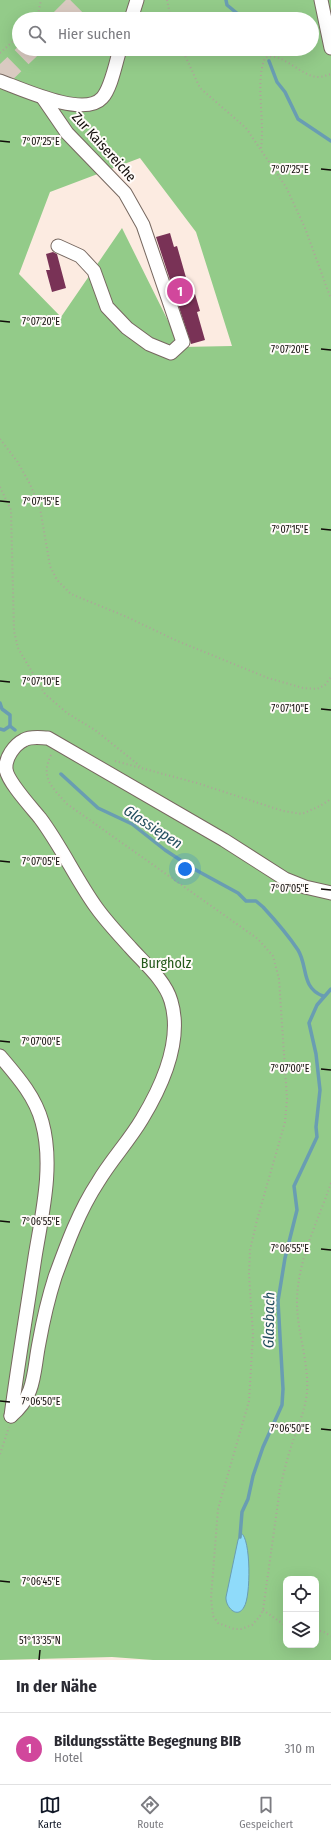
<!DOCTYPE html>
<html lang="de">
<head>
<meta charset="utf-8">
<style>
	:root { --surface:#fff; --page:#f7f7f7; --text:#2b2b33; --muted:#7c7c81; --line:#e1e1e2; --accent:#111827 }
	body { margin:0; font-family:"Fira Sans Condensed",sans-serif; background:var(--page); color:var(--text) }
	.controls { position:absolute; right:12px; bottom:12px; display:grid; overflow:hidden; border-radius:8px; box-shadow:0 4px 16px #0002 }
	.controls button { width:36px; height:36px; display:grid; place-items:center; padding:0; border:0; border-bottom:1px solid var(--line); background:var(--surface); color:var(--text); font:20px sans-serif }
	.you { position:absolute; left:185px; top:869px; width:14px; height:14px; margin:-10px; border:3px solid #fff; border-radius:50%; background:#1a73e8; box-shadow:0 0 0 6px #1a73e833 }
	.badge { display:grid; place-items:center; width:26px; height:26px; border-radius:50%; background:var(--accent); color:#fff; font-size:13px; font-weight:700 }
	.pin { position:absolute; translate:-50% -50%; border:2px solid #fff; box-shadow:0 1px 4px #0006 }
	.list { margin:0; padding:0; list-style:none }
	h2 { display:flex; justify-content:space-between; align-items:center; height:52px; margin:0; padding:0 16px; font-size:17px }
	h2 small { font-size:13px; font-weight:400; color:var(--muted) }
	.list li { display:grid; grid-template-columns:26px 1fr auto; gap:12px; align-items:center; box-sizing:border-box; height:72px; padding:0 16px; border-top:1px solid var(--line) }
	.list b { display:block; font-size:15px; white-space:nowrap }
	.list p { margin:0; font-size:13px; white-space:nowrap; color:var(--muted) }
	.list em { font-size:13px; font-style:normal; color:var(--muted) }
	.icon { flex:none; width:22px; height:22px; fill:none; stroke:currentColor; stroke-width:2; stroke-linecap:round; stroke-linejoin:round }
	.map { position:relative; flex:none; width:331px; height:1660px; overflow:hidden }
	.search { position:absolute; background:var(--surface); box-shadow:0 4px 16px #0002; left:12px; right:12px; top:12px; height:44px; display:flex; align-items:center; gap:10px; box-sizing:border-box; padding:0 14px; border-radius:22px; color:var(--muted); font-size:15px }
	.sheet { height:124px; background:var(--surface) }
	nav { display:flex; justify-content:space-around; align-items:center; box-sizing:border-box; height:56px; border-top:1px solid var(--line); background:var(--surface); font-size:11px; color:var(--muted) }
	nav a { display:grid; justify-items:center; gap:2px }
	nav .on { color:var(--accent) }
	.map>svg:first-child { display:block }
	.forest { fill:#93cb89; fill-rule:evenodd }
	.water { fill:#8fdbfa; stroke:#699db2 }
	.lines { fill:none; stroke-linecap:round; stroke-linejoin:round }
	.stream { stroke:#699db2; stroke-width:3.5 }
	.building { fill:#793256 }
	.highway-tunnel { stroke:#d9cac1; stroke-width:20; stroke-dasharray:20 10; stroke-linecap:butt }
	.minor-casing { stroke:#776860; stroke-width:15 }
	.path { stroke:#afa29a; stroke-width:2; stroke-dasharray:1 3; stroke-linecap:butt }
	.minor { stroke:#fff; stroke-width:13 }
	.ticks { fill:none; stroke:#110c09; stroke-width:1.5 }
	.labels { text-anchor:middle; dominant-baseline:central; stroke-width:4; stroke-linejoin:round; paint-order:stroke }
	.street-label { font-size:14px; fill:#110c09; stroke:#fffbf9 }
	.park-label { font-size:14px; fill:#235819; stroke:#fffbf9 }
	.water-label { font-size:15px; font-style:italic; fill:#234e5f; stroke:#fffbf9 }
	.ticks-label { font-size:10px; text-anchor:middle; fill:#110c09; stroke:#fffbf9; stroke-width:4; stroke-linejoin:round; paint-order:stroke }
</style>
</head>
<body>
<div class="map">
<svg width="331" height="1660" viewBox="0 0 331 1660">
	<rect width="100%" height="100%" fill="#fcebe1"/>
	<path class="forest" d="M 0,0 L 331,0 L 331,1660 L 153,1660 L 112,1657 L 0,1660 ZM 19,19 L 312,19 L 312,49 L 19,49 ZM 140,158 L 196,232 L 232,346 L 181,347 L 122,228 L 61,317 L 19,274 L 50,192 ZM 286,1579 L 316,1579 L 316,1645 L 286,1645 Z"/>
	<path class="water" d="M 241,1533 C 251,1538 251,1597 244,1607 C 237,1620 225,1606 226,1597 L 238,1540 Z"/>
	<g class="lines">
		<g class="stream">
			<path d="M 226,0 L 227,5 L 244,19"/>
			<path d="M 263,49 L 265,52"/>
			<path d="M 269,61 L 277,82 L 285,92 L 298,119 L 331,141"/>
			<path d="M 0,703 L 2,709 L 10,715 L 10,726 L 15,730"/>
			<path d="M 0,729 L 4,730 L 10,726"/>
			<path d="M 61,774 L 98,808 L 132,824 L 165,850 L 194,869 L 238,893 L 246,901 L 256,901 L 263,907 C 275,920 288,935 298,950 C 308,966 301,988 323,996"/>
			<path d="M 240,1537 L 242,1512 L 248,1499 L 253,1476 L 263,1447 L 282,1405 L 283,1389 L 278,1301 L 285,1258 L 297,1210 L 294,1186 L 317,1137 L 316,1127 L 320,1090 L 316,1054 L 309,1023 L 317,1005 L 331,989"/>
		</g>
	</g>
	<g class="building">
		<path d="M 170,233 L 174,247 L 177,246 L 191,295 L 195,294 L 200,311 L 197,312 L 205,340 L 191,344 L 156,237 Z"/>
		<path d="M 53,252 L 57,254 L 66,288 L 52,292 L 46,270 L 50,270 L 46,254 Z"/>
	</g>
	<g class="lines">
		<g class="highway-tunnel">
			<path d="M 61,19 L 80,0"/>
			<path d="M 0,78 L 30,49"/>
		</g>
		<g class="minor-casing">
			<g id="minor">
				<path d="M 321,0 L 331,48"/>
				<path d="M 131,19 L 137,0"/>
				<path d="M 0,81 C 22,89 84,118 102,98 C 111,89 116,62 120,49"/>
				<path d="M 43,98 L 67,133 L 125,193 L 143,225 L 183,342 L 171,353 L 149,344 L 127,328 L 107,307 L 94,271 L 80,256 L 58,246"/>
				<path d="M 0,1056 C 17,1076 35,1096 42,1122 C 54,1165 42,1214 35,1257 C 27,1310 18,1363 11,1416"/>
				<path d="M 11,1416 C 36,1395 33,1373 39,1343 C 43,1321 48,1299 55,1277 C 67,1244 79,1211 98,1182 C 111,1160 129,1141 142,1119 C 162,1086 183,1041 171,1001 C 165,980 144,963 130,947 C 118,934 106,921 96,907 C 76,879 61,846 40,818 C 32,808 7,781 6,769 C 5,758 14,745 24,740 C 31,736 41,738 48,738 L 224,840 L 285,879 L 305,887 L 331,893"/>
			</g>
		</g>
		<g class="path">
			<path d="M 167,0 L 171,19"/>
			<path d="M 37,19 L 41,0"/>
			<path d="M 182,49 L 200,88 L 246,128 L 286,187 L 305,228 L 331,299"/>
			<path d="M 0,53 L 19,36"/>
			<path d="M 261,148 C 265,122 255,80 265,58 C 280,50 302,77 318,77 C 323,77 327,75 331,74"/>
			<path d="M 0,439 L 17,461 L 30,484 L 40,508 L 50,566 L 57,580 L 71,594 L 127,617 L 175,640 L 268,678 L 303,688 L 317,689 L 325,685 L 331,677"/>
			<path d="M 0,487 L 11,510 L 14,631 L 18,648 L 45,694 L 67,713 L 95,730 L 140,766"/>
			<path d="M 51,755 C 40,778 52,787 67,804 L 258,939 L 273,956 L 279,979 L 287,1099 L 285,1122 L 257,1220 L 250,1250 L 249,1274 L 253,1335 L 249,1401 L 218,1509 L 211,1598 L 213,1616 L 218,1623 L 234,1629 L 241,1629 L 252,1625 L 260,1616 L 263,1610 L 280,1488 C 283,1476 286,1463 290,1450 C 296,1431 305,1412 307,1392 C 309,1362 297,1332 297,1302 C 297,1261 318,1221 331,1183"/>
			<path d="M 115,761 L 197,783 L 283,811 L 302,814 L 320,806 L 331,799"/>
			<path d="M 0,1454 L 9,1427"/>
			<path d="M 263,1610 L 286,1626"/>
			<path d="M 316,1630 L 324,1632 L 331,1636"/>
		</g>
		<use href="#minor" class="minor"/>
	</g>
	<path class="ticks" d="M 0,141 L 10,142M 321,169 L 331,170M 0,321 L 10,322M 321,349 L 331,350M 0,501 L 10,502M 321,529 L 331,530M 0,681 L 10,682M 321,709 L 331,710M 0,861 L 10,862M 321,889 L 331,890M 0,1041 L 10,1042M 321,1069 L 331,1070M 0,1221 L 10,1222M 321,1249 L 331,1250M 0,1401 L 10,1402M 321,1429 L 331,1430M 0,1581 L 10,1582M 39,1660 L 40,1650"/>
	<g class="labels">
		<g class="street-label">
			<text transform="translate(104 147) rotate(48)">Zur Kaisereiche</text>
		</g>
		<g class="park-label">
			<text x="166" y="963">Burgholz</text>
		</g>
		<g class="water-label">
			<text transform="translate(153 827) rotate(33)">Glassiepen</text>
			<text transform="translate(269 1320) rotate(-89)">Glasbach</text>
		</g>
	</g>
	<g class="ticks-label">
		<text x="41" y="145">7°07'25"E</text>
		<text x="290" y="173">7°07'25"E</text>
		<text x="41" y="325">7°07'20"E</text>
		<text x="290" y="353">7°07'20"E</text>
		<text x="41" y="505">7°07'15"E</text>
		<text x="290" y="533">7°07'15"E</text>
		<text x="41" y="685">7°07'10"E</text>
		<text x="290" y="712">7°07'10"E</text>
		<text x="41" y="865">7°07'05"E</text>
		<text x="290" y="892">7°07'05"E</text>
		<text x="41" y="1045">7°07'00"E</text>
		<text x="290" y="1072">7°07'00"E</text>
		<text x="41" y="1225">7°06'55"E</text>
		<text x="290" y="1252">7°06'55"E</text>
		<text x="41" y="1405">7°06'50"E</text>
		<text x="290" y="1432">7°06'50"E</text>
		<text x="41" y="1585">7°06'45"E</text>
		<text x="40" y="1644">51°13'35"N</text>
	</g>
</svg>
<div class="controls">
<button><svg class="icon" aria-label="locate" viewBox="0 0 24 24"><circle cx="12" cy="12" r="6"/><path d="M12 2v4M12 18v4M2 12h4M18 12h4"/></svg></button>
<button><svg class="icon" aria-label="layers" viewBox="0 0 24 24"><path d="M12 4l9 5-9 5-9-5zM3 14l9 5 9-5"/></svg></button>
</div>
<div class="you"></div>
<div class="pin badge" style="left:180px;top:291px;background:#d1479c">1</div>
<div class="search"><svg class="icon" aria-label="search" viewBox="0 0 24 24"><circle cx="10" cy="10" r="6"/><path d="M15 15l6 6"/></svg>Hier suchen</div>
</div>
<section class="sheet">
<h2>In der Nähe<small></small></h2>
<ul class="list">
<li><span class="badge" style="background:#d1479c">1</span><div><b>Bildungsstätte Begegnung BIB</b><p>Hotel</p></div><em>310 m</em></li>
</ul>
</section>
<nav>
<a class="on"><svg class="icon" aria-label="map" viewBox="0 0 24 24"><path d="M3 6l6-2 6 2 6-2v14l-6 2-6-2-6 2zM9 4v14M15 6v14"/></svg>Karte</a>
<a><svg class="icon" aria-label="directions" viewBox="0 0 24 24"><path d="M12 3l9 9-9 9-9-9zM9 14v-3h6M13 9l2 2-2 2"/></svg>Route</a>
<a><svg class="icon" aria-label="saved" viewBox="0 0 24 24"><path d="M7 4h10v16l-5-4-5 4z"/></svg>Gespeichert</a>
</nav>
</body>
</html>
